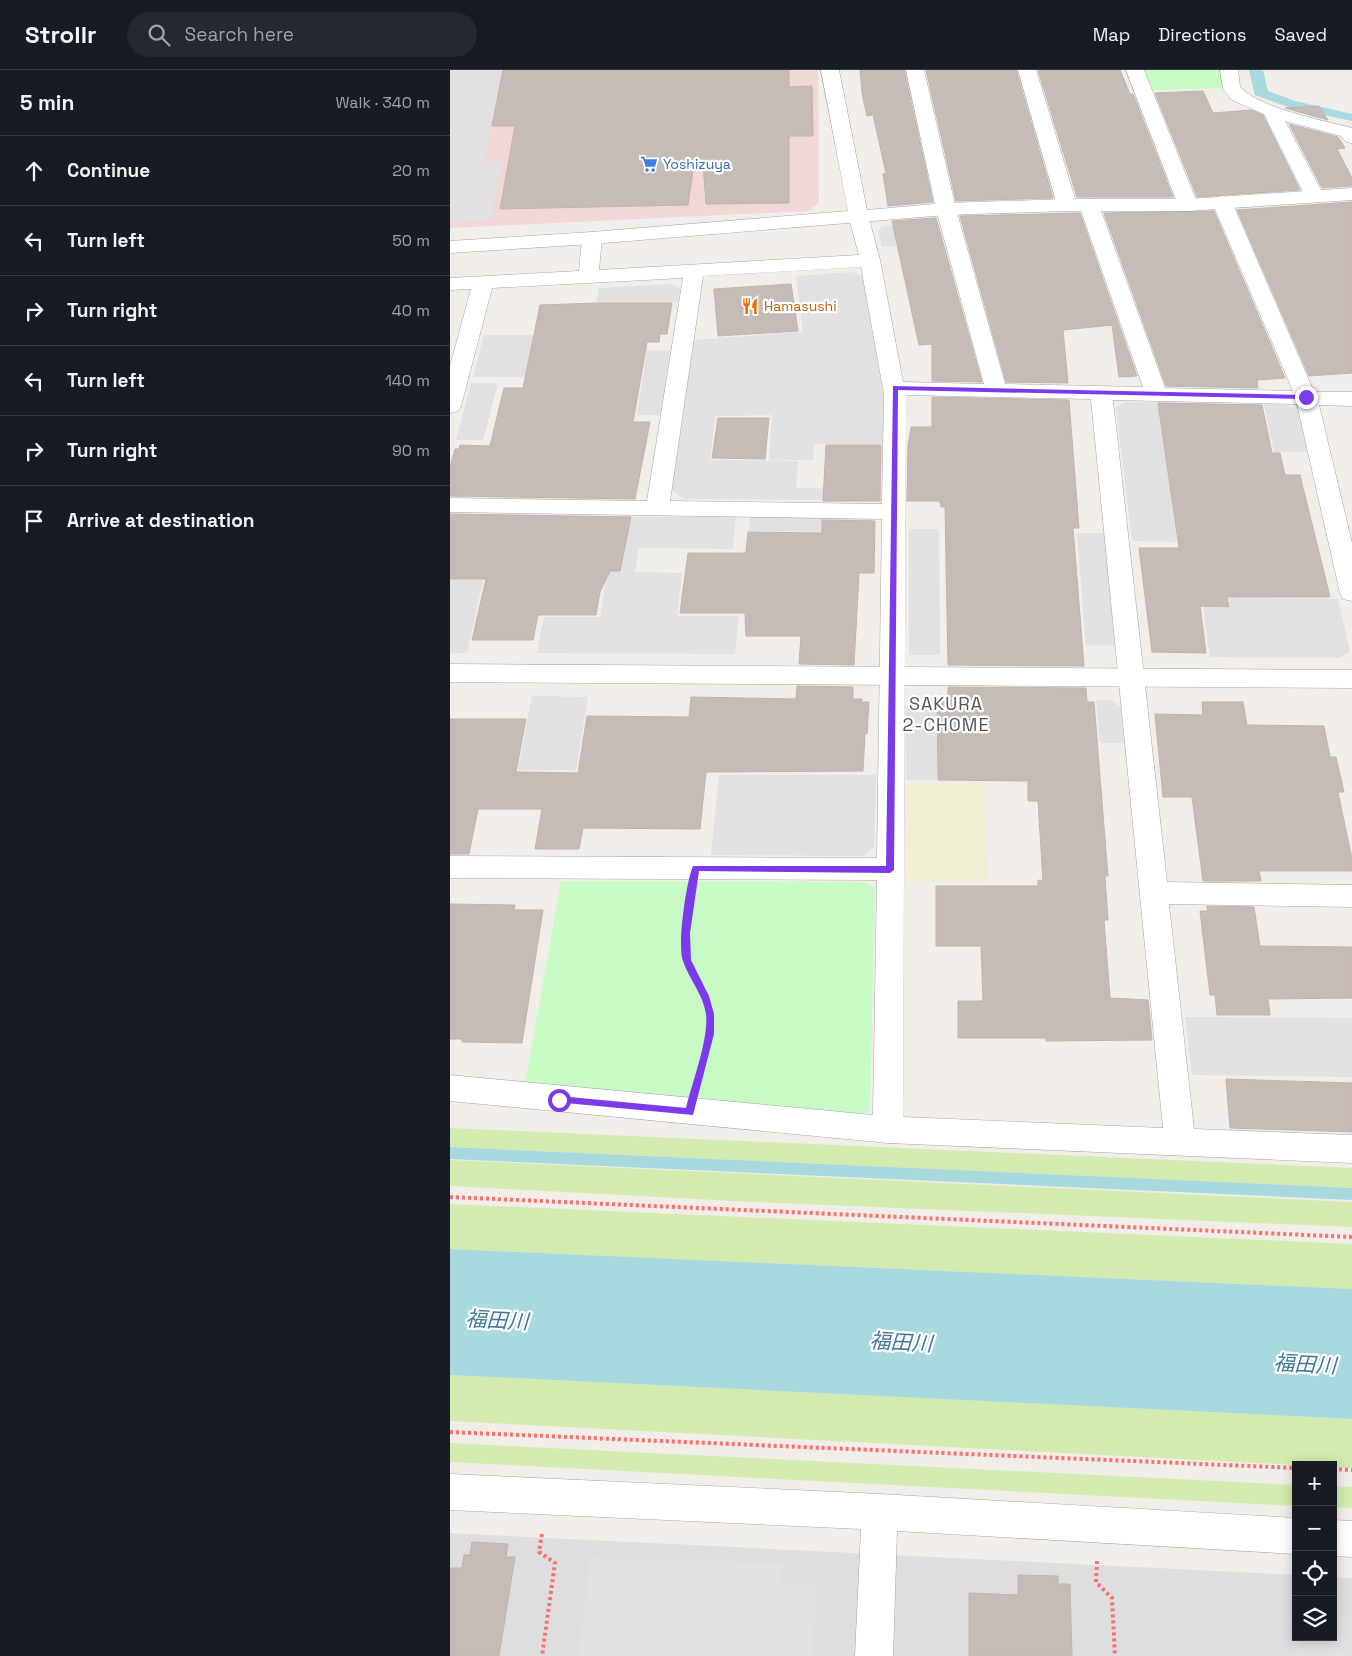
<!DOCTYPE html>
<html lang="en">
<head>
<meta charset="utf-8">
<style>
	:root { --surface:#171b24; --page:#242831; --text:#f1f3f6; --muted:#9ea1a6; --line:#363941 }
	body { margin:0; font-family:"Space Grotesk","Noto Sans JP",sans-serif; background:var(--page); color:var(--text) }
	.controls { position:absolute; right:15px; bottom:15px; display:grid; overflow:hidden; border-radius:0px; box-shadow:0 2px 12px #0003 }
	.controls button { width:45px; height:45px; display:grid; place-items:center; padding:0; border:0; border-bottom:1px solid var(--line); background:var(--surface); color:var(--text); font:25px sans-serif }
	.stop { position:absolute; width:15px; height:15px; margin:-11px; border:4px solid #7c3aed; border-radius:50%; background:#fff }
	.stop.end { background:#7c3aed; border-color:#fff; box-shadow:0 1px 5px #0008 }
	.list { margin:0; padding:0; list-style:none }
	h2 { display:flex; justify-content:space-between; align-items:center; height:65px; margin:0; padding:0 20px; font-size:21px }
	h2 small { font-size:16px; font-weight:400; color:var(--muted) }
	.list li { display:grid; grid-template-columns:32px 1fr auto; gap:15px; align-items:center; box-sizing:border-box; height:70px; padding:0 20px; border-top:1px solid var(--line) }
	.list b { display:block; font-size:19px; white-space:nowrap }
	.list em { font-size:16px; font-style:normal; color:var(--muted) }
	.icon { flex:none; width:28px; height:28px; fill:none; stroke:currentColor; stroke-width:2; stroke-linecap:round; stroke-linejoin:round }
	.map { position:relative; flex:none; width:902px; height:1586px; overflow:hidden }
	header { display:flex; align-items:center; gap:30px; box-sizing:border-box; height:70px; padding:0 25px; background:var(--surface); border-bottom:1px solid var(--line) }
	header strong { font-size:24px }
	nav { display:flex; gap:28px; margin-inline-start:auto; font-size:18px }
	.search { width:350px; height:45px; background:var(--page); display:flex; align-items:center; gap:12px; box-sizing:border-box; padding:0 18px; border-radius:28px; color:var(--muted); font-size:19px }
	main { display:flex }
	aside { flex:1; background:var(--surface) }
	.map>svg:first-child { display:block }
	.residential { fill:#dfdede }
	.commercial { fill:#f2d7d9 }
	.farmland { fill:#f0eed3 }
	.grass { fill:#d3ebae }
	.park { fill:#c8fac6 }
	.parking { fill:#e1e1e1 }
	.water { fill:#a8d9df }
	.lines { fill:none; stroke-linecap:round; stroke-linejoin:round }
	.stream { fill:#a8d9df; fill-rule:evenodd }
	.building { fill:#c6bcb7; stroke:#c3b2aa }
	.minor-casing { stroke:#a5a5a5; stroke-width:1 }
	.tertiary-casing { stroke:#a5a5a5; stroke-width:1 }
	.path-far1 { stroke:#fb6f72; stroke-width:3; stroke-dasharray:2.5 2.5; stroke-linecap:butt }
	.path { stroke:#fb6f72; stroke-width:4; stroke-dasharray:3 3; stroke-linecap:butt }
	.minor { fill:#fff; fill-rule:evenodd }
	.tertiary { fill:#fff; fill-rule:evenodd }
	.route { fill:#7c3aed }
	.labels { text-anchor:middle; dominant-baseline:central; stroke-width:4.5; stroke-linejoin:round; paint-order:stroke }
	.far-shop-label { font-size:14px; fill:#366cbe; stroke:#fff; text-anchor:start }
	.far-food-label { font-size:14px; fill:#c56008; stroke:#fff; text-anchor:start }
	.neighbourhood-label { font-size:18px; letter-spacing:1px; fill:#545454; stroke:#fff }
	.near-water-label { font-size:21px; font-style:italic; fill:#42799b; stroke:#fff }
</style>
</head>
<body>
<header>
<strong>Strollr</strong>
<div class="search"><svg class="icon" aria-label="search" viewBox="0 0 24 24"><circle cx="10" cy="10" r="6"/><path d="M15 15l6 6"/></svg>Search here</div>
<nav><a>Map</a><a>Directions</a><a>Saved</a></nav>
</header>
<main>
<aside>
<h2>5 min<small>Walk · 340 m</small></h2>
<ul class="list">
<li><svg class="icon" aria-label="ahead" viewBox="0 0 24 24"><path d="M12 20V5M6 11l6-6 6 6"/></svg><div><b>Continue</b></div><em>20 m</em></li>
<li><svg class="icon" aria-label="left" viewBox="0 0 24 24"><path d="M17 20v-9H6M10 6l-5 5 5 5"/></svg><div><b>Turn left</b></div><em>50 m</em></li>
<li><svg class="icon" aria-label="right" viewBox="0 0 24 24"><path d="M7 20v-9h11M14 6l5 5-5 5"/></svg><div><b>Turn right</b></div><em>40 m</em></li>
<li><svg class="icon" aria-label="left" viewBox="0 0 24 24"><path d="M17 20v-9H6M10 6l-5 5 5 5"/></svg><div><b>Turn left</b></div><em>140 m</em></li>
<li><svg class="icon" aria-label="right" viewBox="0 0 24 24"><path d="M7 20v-9h11M14 6l5 5-5 5"/></svg><div><b>Turn right</b></div><em>90 m</em></li>
<li><svg class="icon" aria-label="arrive" viewBox="0 0 24 24"><path d="M6 21V4h12l-3 4 3 4H6"/></svg><div><b>Arrive at destination</b></div></li>
</ul>
</aside>
<div class="map">
<svg width="902" height="1586" viewBox="0 0 902 1586">
	<rect width="100%" height="100%" fill="#f1ede8"/>
	<path class="residential" d="M 0,1463 L 846,1505 L 846,1567 L 883,1567 L 883,1507 L 902,1508 L 902,1586 L 0,1586 Z"/>
	<path class="commercial" d="M 0,0 L 368,0 L 369,133 L 357,141 L 0,158 Z"/>
	<path class="farmland" d="M 455,714 L 534,714 L 537,812 L 455,812 Z"/>
	<g class="grass">
		<path d="M 0,1058 L 902,1098 L 902,1118 L 0,1077 Z"/>
		<path d="M 0,1090 L 902,1132 L 902,1157 L 284,1131 L 0,1116 Z"/>
		<path d="M 0,1134 L 902,1174 L 902,1219 L 0,1179 Z"/>
		<path d="M 0,1305 L 902,1349 L 902,1398 L 883,1397 L 883,1395 L 846,1395 L 0,1351 Z"/>
		<path d="M 0,1373 L 846,1415 L 846,1436 L 0,1392 Z"/>
		<path d="M 883,1416 L 902,1417 L 902,1438 L 883,1437 Z"/>
	</g>
	<g class="park">
		<path d="M 694,0 L 771,0 L 775,18 L 701,20 Z"/>
		<path d="M 111,811 L 416,812 L 425,818 L 420,1040 L 407,1047 L 75,1014 Z"/>
	</g>
	<g class="parking">
		<path d="M 0,0 L 52,0 L 34,92 L 51,92 L 40,150 L 0,151 Z"/>
		<path d="M 474,154 L 479,174 L 432,177 L 428,161 L 432,156 Z"/>
		<path d="M 402,202 L 412,206 L 433,323 L 433,374 L 364,374 L 363,390 L 319,390 L 322,345 L 265,346 L 260,390 L 348,391 L 346,418 L 405,419 L 404,430 L 234,429 L 221,420 L 244,270 L 353,262 L 346,206 Z"/>
		<path d="M 221,214 L 230,219 L 228,232 L 146,232 L 149,218 Z"/>
		<path d="M 34,265 L 128,265 L 120,307 L 23,307 Z"/>
		<path d="M 197,280 L 220,281 L 211,345 L 187,345 Z"/>
		<path d="M 21,313 L 48,313 L 33,370 L 6,370 Z"/>
		<path d="M 675,332 L 756,333 L 758,345 L 710,345 L 727,472 L 682,471 L 666,338 Z"/>
		<path d="M 814,334 L 837,335 L 849,341 L 858,382 L 824,382 Z"/>
		<path d="M 167,447 L 286,447 L 283,479 L 189,478 L 185,502 L 232,503 L 227,546 L 289,546 L 285,584 L 87,583 L 94,547 L 150,547 Z"/>
		<path d="M 300,447 L 423,448 L 423,462 L 299,461 Z"/>
		<path d="M 459,459 L 489,459 L 490,585 L 459,585 Z"/>
		<path d="M 627,463 L 654,463 L 665,576 L 636,575 Z"/>
		<path d="M 0,510 L 33,510 L 17,583 L 0,583 Z"/>
		<path d="M 779,528 L 888,529 L 900,581 L 890,588 L 760,587 L 753,537 L 780,538 Z"/>
		<path d="M 82,626 L 138,627 L 126,700 L 68,700 Z"/>
		<path d="M 468,628 L 487,628 L 487,710 L 456,710 L 456,637 Z"/>
		<path d="M 646,630 L 660,630 L 671,637 L 674,673 L 650,673 Z"/>
		<path d="M 269,705 L 426,705 L 424,777 L 413,786 L 261,785 Z"/>
		<path d="M 735,947 L 902,948 L 902,1007 L 742,1005 Z"/>
		<path d="M 141,1488 L 333,1493 L 331,1515 L 366,1516 L 363,1586 L 128,1586 Z"/>
		<path d="M 839,1544 L 846,1544 L 846,1567 L 883,1567 L 883,1546 L 902,1546 L 902,1586 L 844,1586 Z"/>
	</g>
	<g class="water">
		<path d="M 799,0 L 813,0 L 818,21 L 845,31 L 902,44 L 902,51 L 838,37 L 805,25 Z"/>
		<path d="M 0,1179 L 902,1219 L 902,1349 L 0,1305 Z"/>
	</g>
	<g class="lines">
		<path class="stream" d="M 0,1077 L 902,1118 L 902,1130 L 0,1089 Z"/>
	</g>
	<g class="building">
		<path d="M 53,0 L 339,0 L 339,17 L 362,16 L 363,66 L 339,66 L 339,133 L 256,134 L 253,94 L 244,94 L 238,135 L 50,139 L 65,56 L 42,56 Z"/>
		<path d="M 410,0 L 454,0 L 483,132 L 438,136 L 433,104 L 436,103 L 423,45 L 417,46 L 412,23 Z"/>
		<path d="M 476,0 L 566,0 L 603,128 L 506,131 Z"/>
		<path d="M 588,0 L 670,0 L 680,24 L 683,24 L 723,127 L 627,127 Z"/>
		<path d="M 753,21 L 763,43 L 801,40 L 813,45 L 850,120 L 747,127 L 705,23 Z"/>
		<path d="M 869,36 L 878,50 L 835,38 Z"/>
		<path d="M 839,54 L 888,67 L 895,78 L 887,79 L 902,108 L 902,116 L 872,118 Z"/>
		<path d="M 902,132 L 902,303 L 859,306 L 787,140 Z"/>
		<path d="M 764,141 L 835,308 L 807,310 L 808,318 L 716,316 L 654,143 Z"/>
		<path d="M 630,143 L 687,306 L 669,307 L 662,255 L 613,260 L 618,313 L 556,312 L 510,146 Z"/>
		<path d="M 486,148 L 532,312 L 482,311 L 482,274 L 469,275 L 442,151 Z"/>
		<path d="M 341,214 L 348,261 L 268,266 L 264,219 Z"/>
		<path d="M 148,233 L 222,233 L 217,264 L 210,264 L 209,272 L 197,272 L 183,352 L 200,352 L 185,429 L 0,426 L 0,397 L 5,379 L 9,379 L 10,375 L 40,376 L 54,318 L 73,318 L 90,235 Z"/>
		<path d="M 482,327 L 619,330 L 629,458 L 623,458 L 634,596 L 498,595 L 495,437 L 491,437 L 490,431 L 457,431 L 458,376 L 461,357 L 482,357 Z"/>
		<path d="M 708,333 L 812,335 L 822,383 L 830,383 L 835,405 L 850,405 L 880,527 L 777,527 L 779,537 L 750,536 L 756,583 L 702,582 L 689,478 L 729,478 Z"/>
		<path d="M 268,348 L 319,348 L 315,389 L 262,388 Z"/>
		<path d="M 376,375 L 431,375 L 430,431 L 373,431 Z"/>
		<path d="M 0,444 L 181,447 L 170,501 L 160,501 L 150,522 L 146,545 L 88,545 L 83,570 L 22,570 L 36,509 L 0,509 Z"/>
		<path d="M 372,450 L 425,451 L 424,503 L 409,503 L 404,595 L 349,594 L 351,566 L 296,566 L 295,543 L 230,543 L 238,483 L 296,483 L 298,462 L 372,463 Z"/>
		<path d="M 347,616 L 403,617 L 403,629 L 412,629 L 412,632 L 419,632 L 417,664 L 415,663 L 413,701 L 256,702 L 250,759 L 133,758 L 129,779 L 85,779 L 92,739 L 28,739 L 19,784 L 0,784 L 0,649 L 76,649 L 66,702 L 128,703 L 137,646 L 239,647 L 241,627 L 346,629 Z"/>
		<path d="M 498,617 L 636,618 L 637,632 L 644,632 L 658,806 L 655,806 L 658,850 L 654,850 L 660,928 L 698,930 L 702,970 L 596,971 L 596,968 L 508,968 L 508,931 L 533,931 L 531,876 L 486,876 L 486,816 L 588,816 L 588,810 L 593,811 L 588,731 L 578,731 L 578,711 L 488,710 L 487,631 L 498,631 Z"/>
		<path d="M 752,632 L 793,632 L 797,655 L 874,656 L 880,687 L 886,687 L 894,722 L 888,722 L 902,789 L 902,801 L 809,801 L 811,811 L 753,811 L 742,727 L 713,727 L 705,644 L 753,645 Z"/>
		<path d="M 0,834 L 65,835 L 64,840 L 93,840 L 72,973 L 12,972 L 12,969 L 0,969 Z"/>
		<path d="M 757,836 L 804,837 L 810,876 L 902,877 L 902,928 L 818,929 L 820,945 L 767,945 L 765,925 L 760,925 L 750,841 L 758,841 Z"/>
		<path d="M 776,1009 L 902,1013 L 902,1062 L 780,1058 Z"/>
		<path d="M 22,1472 L 58,1474 L 56,1487 L 65,1487 L 49,1586 L 0,1586 L 0,1498 L 12,1498 L 14,1485 L 20,1485 Z"/>
		<path d="M 568,1505 L 608,1506 L 608,1514 L 620,1514 L 622,1586 L 519,1586 L 519,1523 L 568,1525 Z"/>
	</g>
	<g class="lines">
		<g class="minor-casing">
			<g id="minor">
				<path d="M 456,0 L 474,0 L 506,139 L 555,314 L 693,317 L 629,135 L 632,131 L 639,129 L 646,131 L 649,135 L 715,318 L 843,321 L 762,132 L 765,128 L 772,126 L 779,128 L 782,132 L 864,322 L 902,322 L 902,336 L 869,335 L 902,473 L 902,531 L 893,529 L 890,523 L 847,334 L 663,330 L 717,812 L 902,815 L 902,837 L 719,834 L 744,1059 L 902,1065 L 902,1093 L 438,1073 L 0,1031 L 0,1005 L 423,1045 L 427,810 L 0,808 L 0,786 L 427,788 L 432,449 L 0,442 L 0,428 L 197,431 L 233,208 L 42,218 L 11,336 L 8,341 L 0,343 L 0,296 L 21,219 L 0,220 L 0,208 L 129,201 L 132,168 L 135,164 L 142,162 L 149,164 L 152,168 L 149,200 L 409,185 L 398,145 L 401,141 L 408,139 L 415,141 L 418,145 L 430,190 L 453,312 L 534,314 L 486,139 ZM 411,197 L 434,324 L 432,434 L 220,431 L 253,206 ZM 456,325 L 641,329 L 713,1058 L 453,1047 Z"/>
				<path d="M 568,0 L 586,0 L 627,135 L 624,139 L 617,141 L 610,139 L 607,135 Z"/>
				<path d="M 676,0 L 694,0 L 748,135 L 745,139 L 738,141 L 731,139 L 728,135 Z"/>
				<path d="M 770,0 L 788,0 L 790,17 C 811,39 872,50 902,58 L 902,73 L 896,72 L 891,66 L 835,51 L 874,126 L 871,130 L 864,132 L 857,130 L 814,44 L 782,30 L 773,19 Z"/>
				<path d="M 0,1404 L 430,1424 L 846,1448 L 846,1484 L 447,1461 L 443,1586 L 405,1586 L 411,1459 L 0,1440 Z"/>
				<path d="M 883,1450 L 902,1451 L 902,1487 L 883,1486 Z"/>
			</g>
		</g>
		<g class="tertiary-casing">
			<g id="tertiary">
				<path d="M 371,0 L 389,0 L 417,140 L 496,133 L 617,129 L 738,129 L 902,118 L 902,130 L 738,141 L 617,141 L 496,145 L 142,174 L 0,183 L 0,171 L 142,162 L 398,141 Z"/>
				<path d="M 0,594 L 902,600 L 902,618 L 0,612 Z"/>
			</g>
		</g>
		<path class="path-far1" d="M 241,829 C 234,868 229,882 250,918"/>
		<g class="path">
			<path d="M 247,1010 C 258,975 269,951 249,917"/>
			<path d="M 0,1127 L 902,1167"/>
			<path d="M 0,1362 L 846,1398"/>
			<path d="M 883,1399 L 902,1400"/>
			<path d="M 92,1464 L 89,1482 L 105,1493 L 92,1586"/>
			<path d="M 647,1491 L 646,1512 L 662,1528 L 665,1586"/>
		</g>
		<use href="#minor" class="minor"/>
		<use href="#tertiary" class="tertiary"/>
	</g>
	<path class="route" d="M 443,316 L 856,325 L 859,327 L 856,329 L 448,320 L 444,800 L 440,803 L 249,801 L 240,863 L 241,890 L 259,926 L 264,944 L 264,964 L 243,1045 L 105,1032 L 104,1030 L 109,1026 L 236,1038 C 242,1013 259,968 256,944 C 253,924 239,909 233,891 C 227,876 236,812 243,796 L 436,796 Z"/>
	<defs>
		<g id="supermarket-bare" transform="scale(1.35)"><path d="M-6-5.5h2.5l.6 2H6L4.5 2H-2.5L-4.4-4H-6ZM-1.5 3.2a1.3 1.3 0 1 0 .1 0ZM3 3.2a1.3 1.3 0 1 0 .1 0Z" fill="#3f7fe0" stroke="#fff" stroke-width="2.5" paint-order="stroke"/></g>
		<g id="restaurant-bare" transform="scale(1.35)"><path d="M-5-6h1v4h1v-4h1v4h1v-4h1v5L-1.5 .5V6h-2V.5L-5-1ZM5-6V6H3V1.5H1.5Q1.5-4 5-6Z" fill="#e8710a" stroke="#fff" stroke-width="2.5" paint-order="stroke"/></g>
	</defs>
	<g fill-rule="evenodd">
		<use href="#supermarket-bare" x="199" y="94"/>
		<use href="#restaurant-bare" x="300" y="236"/>
	</g>
	<g class="labels">
		<g class="far-shop-label">
			<text x="213" y="94">Yoshizuya</text>
		</g>
		<g class="far-food-label">
			<text x="314" y="236">Hamasushi</text>
		</g>
		<g class="neighbourhood-label">
			<text x="496" y="633">SAKURA<tspan x="496" dy="21">2-CHOME</tspan></text>
		</g>
		<g class="near-water-label">
			<text transform="translate(47 1250) rotate(3)">福田川</text>
			<text transform="translate(451 1272) rotate(3)">福田川</text>
			<text transform="translate(855 1294) rotate(3)">福田川</text>
		</g>
	</g>
</svg>
<div class="controls">
<button>+</button>
<button>−</button>
<button><svg class="icon" aria-label="locate" viewBox="0 0 24 24"><circle cx="12" cy="12" r="6"/><path d="M12 2v4M12 18v4M2 12h4M18 12h4"/></svg></button>
<button><svg class="icon" aria-label="layers" viewBox="0 0 24 24"><path d="M12 4l9 5-9 5-9-5zM3 14l9 5 9-5"/></svg></button>
</div>
<div class="stop" style="left:109px;top:1030px"></div>
<div class="stop end" style="left:856px;top:327px"></div>
</div>
</main>
</body>
</html>
